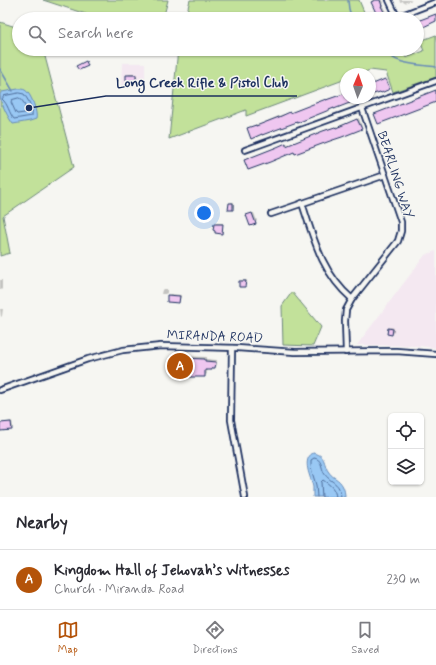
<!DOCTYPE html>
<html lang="en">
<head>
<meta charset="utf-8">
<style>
	:root { --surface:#fff; --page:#f7f7f7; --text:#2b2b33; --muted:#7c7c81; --line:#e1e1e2; --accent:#b45309 }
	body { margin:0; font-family:Mynerve,sans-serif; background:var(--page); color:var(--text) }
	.controls { position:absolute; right:12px; bottom:12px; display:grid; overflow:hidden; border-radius:6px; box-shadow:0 1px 3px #0004 }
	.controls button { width:36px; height:36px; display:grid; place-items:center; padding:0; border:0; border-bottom:1px solid var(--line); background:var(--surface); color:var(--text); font:20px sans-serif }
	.compass { position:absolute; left:340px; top:68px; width:36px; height:36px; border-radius:50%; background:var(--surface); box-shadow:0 1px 3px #0004; rotate:2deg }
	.you { position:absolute; left:204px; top:213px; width:14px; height:14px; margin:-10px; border:3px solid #fff; border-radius:50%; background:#1a73e8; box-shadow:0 0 0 6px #1a73e833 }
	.badge { display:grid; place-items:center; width:26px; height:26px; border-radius:50%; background:var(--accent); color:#fff; font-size:13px; font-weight:700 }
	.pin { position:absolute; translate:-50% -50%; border:2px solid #fff; box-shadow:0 1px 4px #0006 }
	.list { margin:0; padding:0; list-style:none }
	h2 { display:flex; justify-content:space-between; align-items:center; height:52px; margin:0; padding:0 16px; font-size:17px }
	h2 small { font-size:13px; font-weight:400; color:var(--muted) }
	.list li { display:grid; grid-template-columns:26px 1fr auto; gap:12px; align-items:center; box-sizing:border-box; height:60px; padding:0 16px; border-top:1px solid var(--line) }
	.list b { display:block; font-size:15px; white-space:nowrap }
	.list p { margin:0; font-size:13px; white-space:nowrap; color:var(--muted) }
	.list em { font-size:13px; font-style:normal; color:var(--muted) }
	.icon { flex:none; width:22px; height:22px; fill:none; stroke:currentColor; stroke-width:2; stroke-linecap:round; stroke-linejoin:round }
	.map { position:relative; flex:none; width:436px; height:497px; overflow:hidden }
	.search { position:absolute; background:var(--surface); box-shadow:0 1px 3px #0004; left:12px; right:12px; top:12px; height:44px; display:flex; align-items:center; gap:10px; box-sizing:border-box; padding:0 14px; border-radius:22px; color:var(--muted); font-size:15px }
	.sheet { height:112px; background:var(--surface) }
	nav { display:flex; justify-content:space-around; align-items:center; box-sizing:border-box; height:56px; border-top:1px solid var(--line); background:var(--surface); font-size:11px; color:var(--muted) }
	nav a { display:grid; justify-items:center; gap:2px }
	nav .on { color:var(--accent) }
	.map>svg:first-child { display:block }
	.built { fill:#f4e8f1 }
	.green { fill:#c2e19a; stroke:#6e887c }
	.water { fill:#99c8f4; stroke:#678bb8 }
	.shadow { fill:#0003 }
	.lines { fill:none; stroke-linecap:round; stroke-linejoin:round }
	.shore { stroke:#4d6c9a; stroke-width:1 }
	.stream { stroke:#678bb8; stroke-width:1.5 }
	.building { fill:#efc7f0; stroke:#1b2f5e }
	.minor-casing { stroke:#1b2f5e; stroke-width:8 }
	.minor { stroke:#f6f6f2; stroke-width:4.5 }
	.labels { text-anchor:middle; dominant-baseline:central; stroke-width:3; stroke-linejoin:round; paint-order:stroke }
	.street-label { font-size:13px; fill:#1b2f5e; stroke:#f6f6f2 }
	.leader { fill:none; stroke:#1b2f5e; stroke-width:1.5 }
	.callout-dot { fill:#1b2f5e; stroke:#f6f6f2; stroke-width:1.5 }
	.callout-label { font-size:14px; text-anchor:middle; font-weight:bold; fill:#1b2f5e; stroke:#f6f6f2; stroke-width:3; stroke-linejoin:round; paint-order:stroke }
</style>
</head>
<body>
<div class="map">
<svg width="436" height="497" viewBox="0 0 436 497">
	<rect width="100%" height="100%" fill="#f6f6f2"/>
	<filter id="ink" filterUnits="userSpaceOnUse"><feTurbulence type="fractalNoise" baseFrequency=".025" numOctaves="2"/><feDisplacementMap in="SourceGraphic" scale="8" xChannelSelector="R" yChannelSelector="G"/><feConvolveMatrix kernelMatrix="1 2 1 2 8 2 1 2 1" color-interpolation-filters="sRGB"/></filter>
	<g filter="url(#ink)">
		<g class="built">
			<path d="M 122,63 L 145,63 L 145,87 L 121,86 Z"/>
			<path d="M 436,251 L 436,348 L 421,346 L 357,345 L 425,255 Z"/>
		</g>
		<g class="green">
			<path d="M 43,0 L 168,0 L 163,19 L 101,19 Z"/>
			<path d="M 190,0 L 359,0 L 367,19 L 185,19 Z"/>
			<path d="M 0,22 L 19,28 L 19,49 L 43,49 L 74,167 L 3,216 L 10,253 L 0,256 Z"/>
			<path d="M 436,35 L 436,77 L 393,92 L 386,72 L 370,70 L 360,74 L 346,74 L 346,79 L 246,116 L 246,110 L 169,139 L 178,49 L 380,49 L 380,50 L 383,49 L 402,49 L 406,58 L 424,51 L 420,41 Z"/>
			<path d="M 292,292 L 321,327 L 313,346 L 283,345 L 282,306 Z"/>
		</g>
		<g class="water">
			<path d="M 18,89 C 20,89 23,89 25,90 C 31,93 38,113 36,119 L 30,121 L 13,124 C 9,119 0,102 0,95 C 0,94 1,93 2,92 Z"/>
			<path d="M 313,453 C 326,455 323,463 328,471 C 330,474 332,476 335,478 C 342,482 345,489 345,497 L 313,497 C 313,494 313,490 313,487 C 311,477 301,460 313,453 Z"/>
		</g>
		<g class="shadow">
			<path d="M 372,0 L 382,0 L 383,3 L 382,4 L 389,19 L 379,19 Z"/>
			<path d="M 399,0 L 412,0 L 404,3 L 403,1 L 400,2 Z"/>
			<path d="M 129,74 L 137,74 L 137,80 L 136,81 L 127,76 Z"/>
			<path d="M 387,78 L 390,87 L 389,89 L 370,94 L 370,83 L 374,82 L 375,83 Z"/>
			<path d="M 436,90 L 436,101 L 375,114 L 376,113 Z"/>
			<path d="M 346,93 L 346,98 L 361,98 L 263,134 L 250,127 L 257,124 L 258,125 L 281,115 L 292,112 L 292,113 L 327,99 L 328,99 Z"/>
			<path d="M 359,118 L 362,127 L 361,128 L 295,151 L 245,160 L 246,159 L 278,147 L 287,143 L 288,145 L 325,130 L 337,126 L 337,127 Z"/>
			<path d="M 231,202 L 234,202 L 234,207 L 233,209 L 230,203 Z"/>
			<path d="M 254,213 L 257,221 L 251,225 L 249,214 Z"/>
			<path d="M 216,223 L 223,223 L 223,231 L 221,233 L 215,224 Z"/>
			<path d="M 0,280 L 2,280 L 2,289 L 1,290 L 0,290 Z"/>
			<path d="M 241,280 L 247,280 L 246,285 L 245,286 L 240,281 Z"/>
			<path d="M 163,289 L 167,289 L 167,293 L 165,294 L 161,294 L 162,290 Z"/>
			<path d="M 170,294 L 181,295 L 180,300 L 179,302 L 168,295 Z"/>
			<path d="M 0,309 L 3,309 L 2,316 L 1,317 Z"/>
			<path d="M 390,327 L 394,328 L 394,332 L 392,334 L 389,329 Z"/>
			<path d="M 185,356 L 207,357 L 207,359 L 217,360 L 217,365 L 215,367 L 213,367 L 211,369 L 207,369 L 207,374 L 204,376 L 182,368 L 171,361 L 174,359 L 183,358 Z"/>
			<path d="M 12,421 L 13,428 L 11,429 L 0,424 L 2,423 Z"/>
		</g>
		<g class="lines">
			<g class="shore">
				<path d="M 19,93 L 24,94 C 28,100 34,109 32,116 L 14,119 C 9,113 8,104 2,99 L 4,96 Z"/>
				<path d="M 19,98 C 24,100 25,107 26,111 L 25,113 L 17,114 L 16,113 L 11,102 L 12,100 Z"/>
				<path d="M 317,497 L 316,485 L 312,472 L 311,465 L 311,460 L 314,458 C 322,459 321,467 324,473 C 331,484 340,481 341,497"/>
				<path d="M 322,497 L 321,482 L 323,480 C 330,485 335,488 336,497"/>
			</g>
			<g class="stream">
				<path d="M 348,0 C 349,9 348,12 355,19"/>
				<path d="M 383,49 C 396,66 417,64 436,67"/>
				<path d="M 0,69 L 13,91"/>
			</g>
		</g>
		<g class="building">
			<path d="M 375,0 L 380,0 L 382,6 L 381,6 L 387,18 L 384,19 L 377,19 L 375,14 L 376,13 L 371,2 Z"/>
			<path d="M 436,14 L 436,21 L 417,30 L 417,19 L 418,21 L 421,20 L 420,20 Z"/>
			<path d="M 86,61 L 88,66 L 79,70 L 76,66 Z"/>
			<path d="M 126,75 L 136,75 L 136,82 L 131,82 L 131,81 L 126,81 Z"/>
			<path d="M 385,79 L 390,89 L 381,93 L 380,92 L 370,95 L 370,84 L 373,82 L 373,84 Z"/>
			<path d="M 436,90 L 436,102 L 378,124 L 374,114 Z"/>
			<path d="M 346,93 L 346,98 L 363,98 L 347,104 L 334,109 L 334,108 L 297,123 L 297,122 L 262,135 L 262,134 L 251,139 L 247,128 L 256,125 L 256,126 L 279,117 L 290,112 L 290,113 L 326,99 L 326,100 Z"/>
			<path d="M 357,119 L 362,129 L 342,137 L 330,141 L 295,154 L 294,152 L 270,162 L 248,170 L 244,160 L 277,147 L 286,143 L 286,146 L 323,131 L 335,127 L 336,128 Z"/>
			<path d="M 229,203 L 233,203 L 233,210 L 228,210 Z"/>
			<path d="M 252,213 L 256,224 L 250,226 L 246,215 Z"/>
			<path d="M 214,224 L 223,224 L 222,234 L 215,233 L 215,231 L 213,230 Z"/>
			<path d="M 239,281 L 246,281 L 245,287 L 239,287 Z"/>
			<path d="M 167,295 L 180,296 L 179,303 L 167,302 Z"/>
			<path d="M 388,328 L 393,329 L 392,335 L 387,334 Z"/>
			<path d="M 181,358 L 205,359 L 205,361 L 216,362 L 215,368 L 212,368 L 212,370 L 205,370 L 205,377 L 181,377 L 181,369 L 175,369 L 175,368 L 171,368 L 170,361 L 181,359 Z"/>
			<path d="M 11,422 L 12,430 L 0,431 L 0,423 Z"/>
		</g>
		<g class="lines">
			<g class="minor-casing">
				<g id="minor">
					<path d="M 389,0 L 398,19"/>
					<path d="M 397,17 L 436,2"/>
					<path d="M 245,150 L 436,81"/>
					<path d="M 302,203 C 314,240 322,273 352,299"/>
					<path d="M 271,214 L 385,175"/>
					<path d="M 232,348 L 231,420 L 245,497"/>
					<path d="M 346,352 L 345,321 L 346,310 L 352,299 L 398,241 L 401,231 L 401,222 L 362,108"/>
					<path d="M 0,390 L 88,359 L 123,350 L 161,346 L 237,348 L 295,352 L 396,351 L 436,354"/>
				</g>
			</g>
			<use href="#minor" class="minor"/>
		</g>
	</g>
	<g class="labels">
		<g class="street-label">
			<text transform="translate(395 175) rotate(72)">BEARLING WAY</text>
			<text transform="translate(215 337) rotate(2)">MIRANDA ROAD</text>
		</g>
	</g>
	<path class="leader" d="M29 108L106 96H297"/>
	<circle class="callout-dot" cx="29" cy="108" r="4"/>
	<g class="callout-label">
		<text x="202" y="87">Long Creek Rifle &amp; Pistol Club</text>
	</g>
</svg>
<div class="controls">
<button><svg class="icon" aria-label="locate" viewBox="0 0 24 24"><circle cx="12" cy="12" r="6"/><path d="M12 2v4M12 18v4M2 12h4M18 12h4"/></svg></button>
<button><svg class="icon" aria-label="layers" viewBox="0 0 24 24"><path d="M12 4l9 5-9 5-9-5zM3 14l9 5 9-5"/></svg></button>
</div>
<svg class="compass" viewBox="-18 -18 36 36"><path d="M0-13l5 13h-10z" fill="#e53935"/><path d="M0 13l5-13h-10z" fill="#7c7c81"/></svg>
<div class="you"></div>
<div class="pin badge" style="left:180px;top:366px">A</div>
<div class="search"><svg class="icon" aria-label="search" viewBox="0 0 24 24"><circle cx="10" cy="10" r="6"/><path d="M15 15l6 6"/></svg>Search here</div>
</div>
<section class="sheet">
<h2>Nearby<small></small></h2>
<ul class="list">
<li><span class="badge">A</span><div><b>Kingdom Hall of Jehovah’s Witnesses</b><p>Church · Miranda Road</p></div><em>230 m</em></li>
</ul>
</section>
<nav>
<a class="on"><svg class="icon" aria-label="map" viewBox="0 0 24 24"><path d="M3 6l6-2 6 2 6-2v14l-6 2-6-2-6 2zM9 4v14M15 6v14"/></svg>Map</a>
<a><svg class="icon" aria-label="directions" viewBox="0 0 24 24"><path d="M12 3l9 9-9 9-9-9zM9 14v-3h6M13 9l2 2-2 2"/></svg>Directions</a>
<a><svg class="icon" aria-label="saved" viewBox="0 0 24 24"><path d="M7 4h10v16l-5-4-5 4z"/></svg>Saved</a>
</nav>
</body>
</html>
